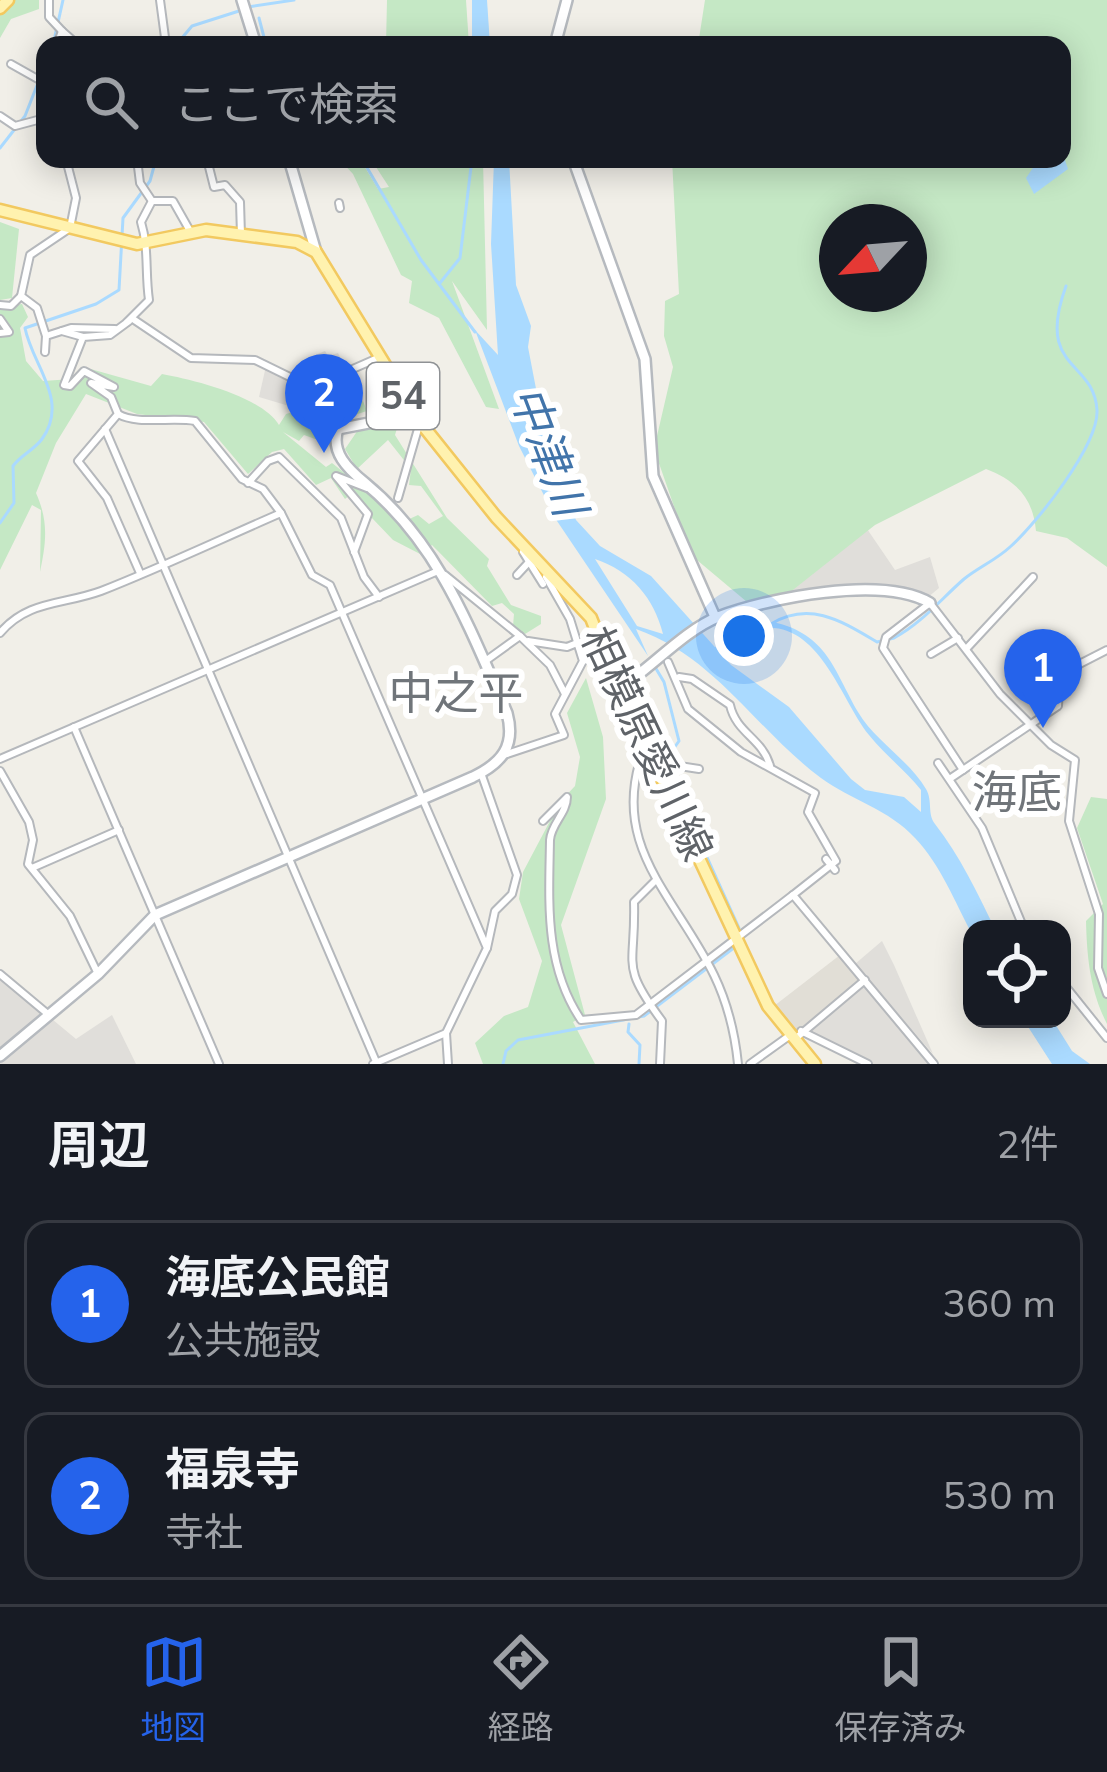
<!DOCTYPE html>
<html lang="ja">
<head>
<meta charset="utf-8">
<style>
	:root { --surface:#171b24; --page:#20242c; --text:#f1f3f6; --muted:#9ea1a6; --line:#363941; --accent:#2563eb }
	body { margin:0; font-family:"Nunito Sans","Noto Sans JP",sans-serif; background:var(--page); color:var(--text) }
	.controls { position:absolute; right:36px; bottom:36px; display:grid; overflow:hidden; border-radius:24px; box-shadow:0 6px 30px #0003 }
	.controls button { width:108px; height:108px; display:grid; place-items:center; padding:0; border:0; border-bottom:3px solid var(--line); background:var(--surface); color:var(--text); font:60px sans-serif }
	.compass { position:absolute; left:819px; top:204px; width:108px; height:108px; border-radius:50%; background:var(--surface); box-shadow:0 6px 30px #0003; rotate:244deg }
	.you { position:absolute; left:744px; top:636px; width:42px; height:42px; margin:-30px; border:9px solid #fff; border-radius:50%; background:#1a73e8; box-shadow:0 0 0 18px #1a73e833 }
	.badge { display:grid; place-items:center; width:78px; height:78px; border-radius:50%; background:var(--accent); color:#fff; font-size:39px; font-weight:700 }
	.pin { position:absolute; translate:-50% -99px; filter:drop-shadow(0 3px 6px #0008) }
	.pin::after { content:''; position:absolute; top:63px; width:42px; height:36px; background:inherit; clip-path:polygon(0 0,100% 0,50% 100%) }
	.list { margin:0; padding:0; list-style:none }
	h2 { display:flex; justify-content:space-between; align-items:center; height:156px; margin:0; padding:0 48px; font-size:51px }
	h2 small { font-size:39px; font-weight:400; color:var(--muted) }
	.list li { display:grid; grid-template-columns:78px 1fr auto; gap:36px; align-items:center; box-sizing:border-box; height:168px; margin:0 24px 24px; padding:0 24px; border:3px solid var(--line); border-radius:24px }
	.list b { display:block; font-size:45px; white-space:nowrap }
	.list p { margin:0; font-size:39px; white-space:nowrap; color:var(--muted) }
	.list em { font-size:39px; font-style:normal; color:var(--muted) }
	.icon { flex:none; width:66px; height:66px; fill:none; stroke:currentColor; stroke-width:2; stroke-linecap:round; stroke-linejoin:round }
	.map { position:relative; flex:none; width:1107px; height:1064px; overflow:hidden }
	.search { position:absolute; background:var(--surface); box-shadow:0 6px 30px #0003; left:36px; right:36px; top:36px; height:132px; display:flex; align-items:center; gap:30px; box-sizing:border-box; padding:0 42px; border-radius:24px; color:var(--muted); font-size:45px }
	.sheet { height:540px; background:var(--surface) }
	nav { display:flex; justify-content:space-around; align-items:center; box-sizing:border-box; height:168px; border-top:3px solid var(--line); background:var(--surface); font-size:33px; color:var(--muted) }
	nav a { display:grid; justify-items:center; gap:6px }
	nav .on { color:var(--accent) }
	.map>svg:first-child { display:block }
	.industrial { fill:#e0deda }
	.education { fill:#e1ded6 }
	.green { fill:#c5e8c5; fill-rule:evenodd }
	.water { fill:#aadaff; fill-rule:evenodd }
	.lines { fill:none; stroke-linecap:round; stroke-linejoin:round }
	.stream { stroke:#aadaff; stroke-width:3 }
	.street-casing { stroke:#b5b8bc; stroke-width:10 }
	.secondary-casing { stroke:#b6babf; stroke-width:14 }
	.primary-casing { stroke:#f2c960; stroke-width:15 }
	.street { stroke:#fff; stroke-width:6 }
	.secondary { stroke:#fff; stroke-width:9 }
	.primary { stroke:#fff2af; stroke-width:10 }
	.labels { text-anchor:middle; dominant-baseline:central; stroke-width:12; stroke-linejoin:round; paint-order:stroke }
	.shield { fill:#fff; stroke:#8f9295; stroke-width:3 }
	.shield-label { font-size:39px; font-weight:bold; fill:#5f6368 }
	.street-label { font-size:42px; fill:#5f6368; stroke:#fff }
	.water-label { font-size:45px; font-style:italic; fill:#4174aa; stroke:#fff }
	.neighbourhood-label { font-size:45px; fill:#70757a; stroke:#fff }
</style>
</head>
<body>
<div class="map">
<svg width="1107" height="1064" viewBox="0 0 1107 1064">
	<rect width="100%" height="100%" fill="#f1efe8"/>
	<g class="industrial">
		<path d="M 325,351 L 328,356 L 338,353 L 346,369 L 323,379 L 296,379 L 308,358 Z"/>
		<path d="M 266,366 L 292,382 L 337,378 L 319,415 L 259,397 Z"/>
		<path d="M 863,523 L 895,570 L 930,557 L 939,588 L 927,598 L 909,590 L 775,596 Z"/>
		<path d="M 882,941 L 894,965 L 933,1054 L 855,964 Z"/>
		<path d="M 0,976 L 76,1039 L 112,1015 L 136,1064 L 0,1064 Z"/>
		<path d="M 866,984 L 931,1064 L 873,1064 L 807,1032 Z"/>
	</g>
	<path class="education" d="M 840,955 L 860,979 L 795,1034 L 774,1006 Z"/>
	<g class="green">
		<path d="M 14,0 L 39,0 L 39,9 L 11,19 L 0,38 L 0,15 Z"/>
		<path d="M 387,0 L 466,0 L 469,45 L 386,45 Z"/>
		<path d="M 705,0 L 1107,0 L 1107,567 L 1067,538 L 1036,531 C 1033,498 1017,481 986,469 L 875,525 L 784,597 L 747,602 L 691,555 L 654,449 L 673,367 L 664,336 L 665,301 L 679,294 L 672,159 L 1062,159 L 1062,45 L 698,45 ZM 837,222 L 909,222 L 909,294 L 837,294 Z"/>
		<path d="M 339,159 L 360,159 L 378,189 L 389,187 L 376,167 L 379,159 L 483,159 L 487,330 L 452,281 L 499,409 L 486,407 L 439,318 L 409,303 L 412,281 L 401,275 L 353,174 Z"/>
		<path d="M 0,222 L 19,229 L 12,298 L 0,300 Z"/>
		<path d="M 22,304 L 28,317 L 20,328 L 26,361 L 43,381 L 72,379 L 87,368 L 151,386 L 162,374 C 195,380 262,397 279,425 L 286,414 L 303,409 L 331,425 L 332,445 L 304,435 L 299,441 L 283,432 L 326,467 L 332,463 L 405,521 L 418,515 L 429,524 L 443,516 L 421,486 L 409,485 L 411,469 L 388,440 L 357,469 L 345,449 L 358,430 L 401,415 L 395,435 L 447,518 L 489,559 L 487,566 L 511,605 L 541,616 L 541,624 L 525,634 L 513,626 L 514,614 L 502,603 L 492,606 L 432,545 L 422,555 L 393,540 L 350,495 L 345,499 L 331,478 L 316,485 L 284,449 L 272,452 L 248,474 L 204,422 L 137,414 L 86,394 L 56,443 L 36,493 C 49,522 46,543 40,572 L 41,510 L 32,505 L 0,570 L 0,307 Z"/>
		<path d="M 310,398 L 335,416 L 363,401 L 367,411 L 332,422 L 304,405 Z"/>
		<path d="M 586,678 L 603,737 L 606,799 L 561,925 L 585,1015 L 573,1022 L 595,1064 L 483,1064 L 475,1043 L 504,1016 L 528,1007 L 542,961 L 519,899 L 523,872 L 560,802 L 575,786 L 580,757 L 567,713 Z"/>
		<path d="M 1091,797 L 1107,799 L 1107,1024 C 1090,990 1087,958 1086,921 L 1103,904 L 1077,828 Z"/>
	</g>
	<g class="water">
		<path d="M 472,0 L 487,0 L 490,45 L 472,45 Z"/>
		<path d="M 1062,151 L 1068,169 L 1034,194 L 1026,178 L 1039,159 L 1062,159 Z"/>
		<path d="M 494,159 L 509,159 L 516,285 L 531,326 L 528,347 L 547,446 L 576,520 L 600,546 L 651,576 L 731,665 L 789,707 L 851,779 L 865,790 L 904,797 L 921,812 L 921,790 C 905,770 885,755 869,735 C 841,700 820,623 764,628 L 773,622 C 827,634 834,670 858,712 C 875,741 909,760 926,789 C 933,801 927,814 935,824 C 960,856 977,892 995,929 L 972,929 L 972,934 C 955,902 940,864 915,838 C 890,810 851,800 821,778 C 754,728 717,658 636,629 L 648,656 L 557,521 L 519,446 L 475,330 L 498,355 L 491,244 ZM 595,559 C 631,571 654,598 663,634 L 637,626 Z"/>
		<path d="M 1023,1019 L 1052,1019 L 1072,1051 L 1090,1064 L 1052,1064 Z"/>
	</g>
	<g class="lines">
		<g class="stream">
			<path d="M 248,7 L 294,0"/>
			<path d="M 259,18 L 266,45"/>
			<path d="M 53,45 L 63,0"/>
			<path d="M 176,45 L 192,26 L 239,11"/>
			<path d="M 0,148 L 25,116 L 45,65"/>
			<path d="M 362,159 L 421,260 L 475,332"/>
			<path d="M 440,283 L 460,258 L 472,159"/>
			<path d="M 0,523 L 14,503 L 13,466 C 21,455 34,450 42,439 C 70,400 32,365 25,328 L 96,304 L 119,290 L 123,218 L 150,181 L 156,159"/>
			<path d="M 771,624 C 810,600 843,622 877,642 L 894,638 C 922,623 941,599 964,579 C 979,567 996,560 1010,547 C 1036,524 1099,445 1097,410 C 1094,359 1035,371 1066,286"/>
			<path d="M 714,650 L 737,633 L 762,628"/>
			<path d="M 655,667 L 664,682 L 679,741 L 664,762"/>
			<path d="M 668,771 L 739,928"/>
			<path d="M 629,1024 L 628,1032 L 640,1045 L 639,1064"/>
			<path d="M 503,1064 L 506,1051 L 518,1040 L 644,1016 L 735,947"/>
		</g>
		<g class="street-casing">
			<g id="street">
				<path d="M 49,0 L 49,17 L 62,31"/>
				<path d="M 160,0 L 166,45"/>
				<path d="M 57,45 L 62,31 L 78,45"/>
				<path d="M 11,64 L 43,82"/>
				<path d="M 45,77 L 45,98"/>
				<path d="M 0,116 L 15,126 L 45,118"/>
				<path d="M 137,159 L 140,183 L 152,201"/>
				<path d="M 207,159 L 214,187 L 225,185 L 240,202 L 241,235"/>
				<path d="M 339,203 L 340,208"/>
				<path d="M 0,305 L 11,306 L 21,296"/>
				<path d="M 0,319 L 9,332 L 0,333"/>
				<path d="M 133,319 L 191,358 L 255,360 L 298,381 L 330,379 L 380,357"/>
				<path d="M 129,321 L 110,335 L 83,337 L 64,385 L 70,386 L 84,371 L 114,387 L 91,383 L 111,397 L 118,414 L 78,461 L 107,498 L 140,573"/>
				<path d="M 127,322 L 149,300 C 145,273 149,248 141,222 L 152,201 L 173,201 L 190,231"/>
				<path d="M 62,331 L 83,337"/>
				<path d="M 46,336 L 37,308 L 21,296 L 30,255 L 70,228 L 76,198 L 66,159"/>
				<path d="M 45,352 L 46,336 L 71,328 L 115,329"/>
				<path d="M 118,414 C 137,425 172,417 195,421 L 242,479 L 263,489 L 281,513"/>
				<path d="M 105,429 L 377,1064"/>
				<path d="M 248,483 L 268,461 L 279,457 L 341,518 L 364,577 L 379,597"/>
				<path d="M 398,498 L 420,422"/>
				<path d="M 354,552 L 368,514 L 336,476 L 367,488"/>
				<path d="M 523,552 L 543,584"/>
				<path d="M 445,575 L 520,636"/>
				<path d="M 517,575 L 529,562"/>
				<path d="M 0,633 C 28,600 63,605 101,591 C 162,567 221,539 281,513 L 312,575 L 330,585 L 487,948 L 446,1033 L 373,1064"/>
				<path d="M 528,641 L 567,647 L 577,643"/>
				<path d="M 967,648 L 1033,577"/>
				<path d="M 931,654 L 958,638"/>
				<path d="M 484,662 L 520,636 L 550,665 L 565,694"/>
				<path d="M 668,662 L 688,709 L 741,752 L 815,793 L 808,812 L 836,861 L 793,895"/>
				<path d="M 679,677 L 692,679 L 730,705 C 736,733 763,739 770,766"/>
				<path d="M 74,727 L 219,1064"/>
				<path d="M 645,746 C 606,844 675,895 714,975 C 727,1002 735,1034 738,1064"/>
				<path d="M 504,755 L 564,735 L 555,714 L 583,661 L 570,619 L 546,577"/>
				<path d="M 0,759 L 438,571"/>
				<path d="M 938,763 L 982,828 L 1024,929"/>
				<path d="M 963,770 L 883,648 L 886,637 L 930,603 L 1000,694 L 1051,745 L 1075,760 L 1069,821 L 1099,914 L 1098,968 L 1107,994"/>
				<path d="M 0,771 L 29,822 L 33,840 L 28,864 L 70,916 L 98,974"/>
				<path d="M 657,771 L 673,765 L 699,769"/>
				<path d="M 481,773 L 517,875 L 512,894 L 495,911 L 487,948"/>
				<path d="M 951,778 L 1058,706 L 1060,674 L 1107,650"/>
				<path d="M 543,821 L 567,797 C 567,813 551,824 550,840 C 549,902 544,965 581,1020 L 636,1015 L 793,895 L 934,1064"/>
				<path d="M 826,859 L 835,870"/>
				<path d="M 32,868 L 119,830"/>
				<path d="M 656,880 L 634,902 C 636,968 619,963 662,1021 L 660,1064"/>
				<path d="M 0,974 L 49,1015"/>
				<path d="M 1062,982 L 1107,1038"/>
				<path d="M 801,1031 L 868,1064"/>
				<path d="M 446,1033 L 448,1064"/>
				<path d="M 795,1039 L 865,980"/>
				<path d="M 750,1064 L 789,1036"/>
			</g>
		</g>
		<g class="secondary-casing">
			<g id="secondary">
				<path d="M 242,0 L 256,45"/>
				<path d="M 555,45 L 567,0"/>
				<path d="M 289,159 L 316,252"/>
				<path d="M 573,159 L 645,359 L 653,476 L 715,617"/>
				<path d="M 620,688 C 651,668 685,630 718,617 C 768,598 882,575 930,603"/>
				<path d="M 0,1056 L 98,974 L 155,915 L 473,777 C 502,763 516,746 507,713 C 469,627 439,544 365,483 C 348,469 330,452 338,429 L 379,421 L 405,399"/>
			</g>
		</g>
		<g class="primary-casing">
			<g id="primary">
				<path d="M 0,8 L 8,0"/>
				<path d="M 0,210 L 137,244 L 206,230 L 297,242 L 316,252 L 420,422 L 496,517 L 591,618 L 613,674 L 768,1006 L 815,1064"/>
			</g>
		</g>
		<use href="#street" class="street"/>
		<use href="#secondary" class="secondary"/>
		<use href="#primary" class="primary"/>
	</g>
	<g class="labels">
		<rect class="shield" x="367" y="363" width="72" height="66" rx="9"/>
		<g class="shield-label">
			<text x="403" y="396">54</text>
		</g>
		<g class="street-label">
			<text transform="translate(646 744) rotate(65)">相模原愛川線</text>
		</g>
		<g class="water-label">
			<text transform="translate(547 451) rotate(69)">中津川</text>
		</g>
		<g class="neighbourhood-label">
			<text x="456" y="694">中之平</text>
			<text x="1017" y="793">海底</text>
		</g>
	</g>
</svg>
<div class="controls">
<button><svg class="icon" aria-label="locate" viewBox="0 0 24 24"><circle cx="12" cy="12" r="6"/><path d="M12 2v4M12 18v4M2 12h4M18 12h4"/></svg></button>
</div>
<svg class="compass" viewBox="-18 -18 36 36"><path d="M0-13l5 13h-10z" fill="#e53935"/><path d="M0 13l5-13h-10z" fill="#9ea1a6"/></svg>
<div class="you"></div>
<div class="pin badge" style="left:1043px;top:728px">1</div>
<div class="pin badge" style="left:324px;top:453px">2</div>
<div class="search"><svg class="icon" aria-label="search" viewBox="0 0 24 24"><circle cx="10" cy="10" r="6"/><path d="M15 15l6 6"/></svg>ここで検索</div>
</div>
<section class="sheet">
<h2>周辺<small>2件</small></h2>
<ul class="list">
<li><span class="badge">1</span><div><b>海底公民館</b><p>公共施設</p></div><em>360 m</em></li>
<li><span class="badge">2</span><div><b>福泉寺</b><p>寺社</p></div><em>530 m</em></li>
</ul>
</section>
<nav>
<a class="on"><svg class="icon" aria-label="map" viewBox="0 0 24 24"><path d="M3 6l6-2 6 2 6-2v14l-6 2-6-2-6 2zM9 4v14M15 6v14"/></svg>地図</a>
<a><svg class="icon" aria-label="directions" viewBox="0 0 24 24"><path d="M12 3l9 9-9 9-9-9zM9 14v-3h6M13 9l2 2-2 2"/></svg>経路</a>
<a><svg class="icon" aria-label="saved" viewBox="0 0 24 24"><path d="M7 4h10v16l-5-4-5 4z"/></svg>保存済み</a>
</nav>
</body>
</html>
